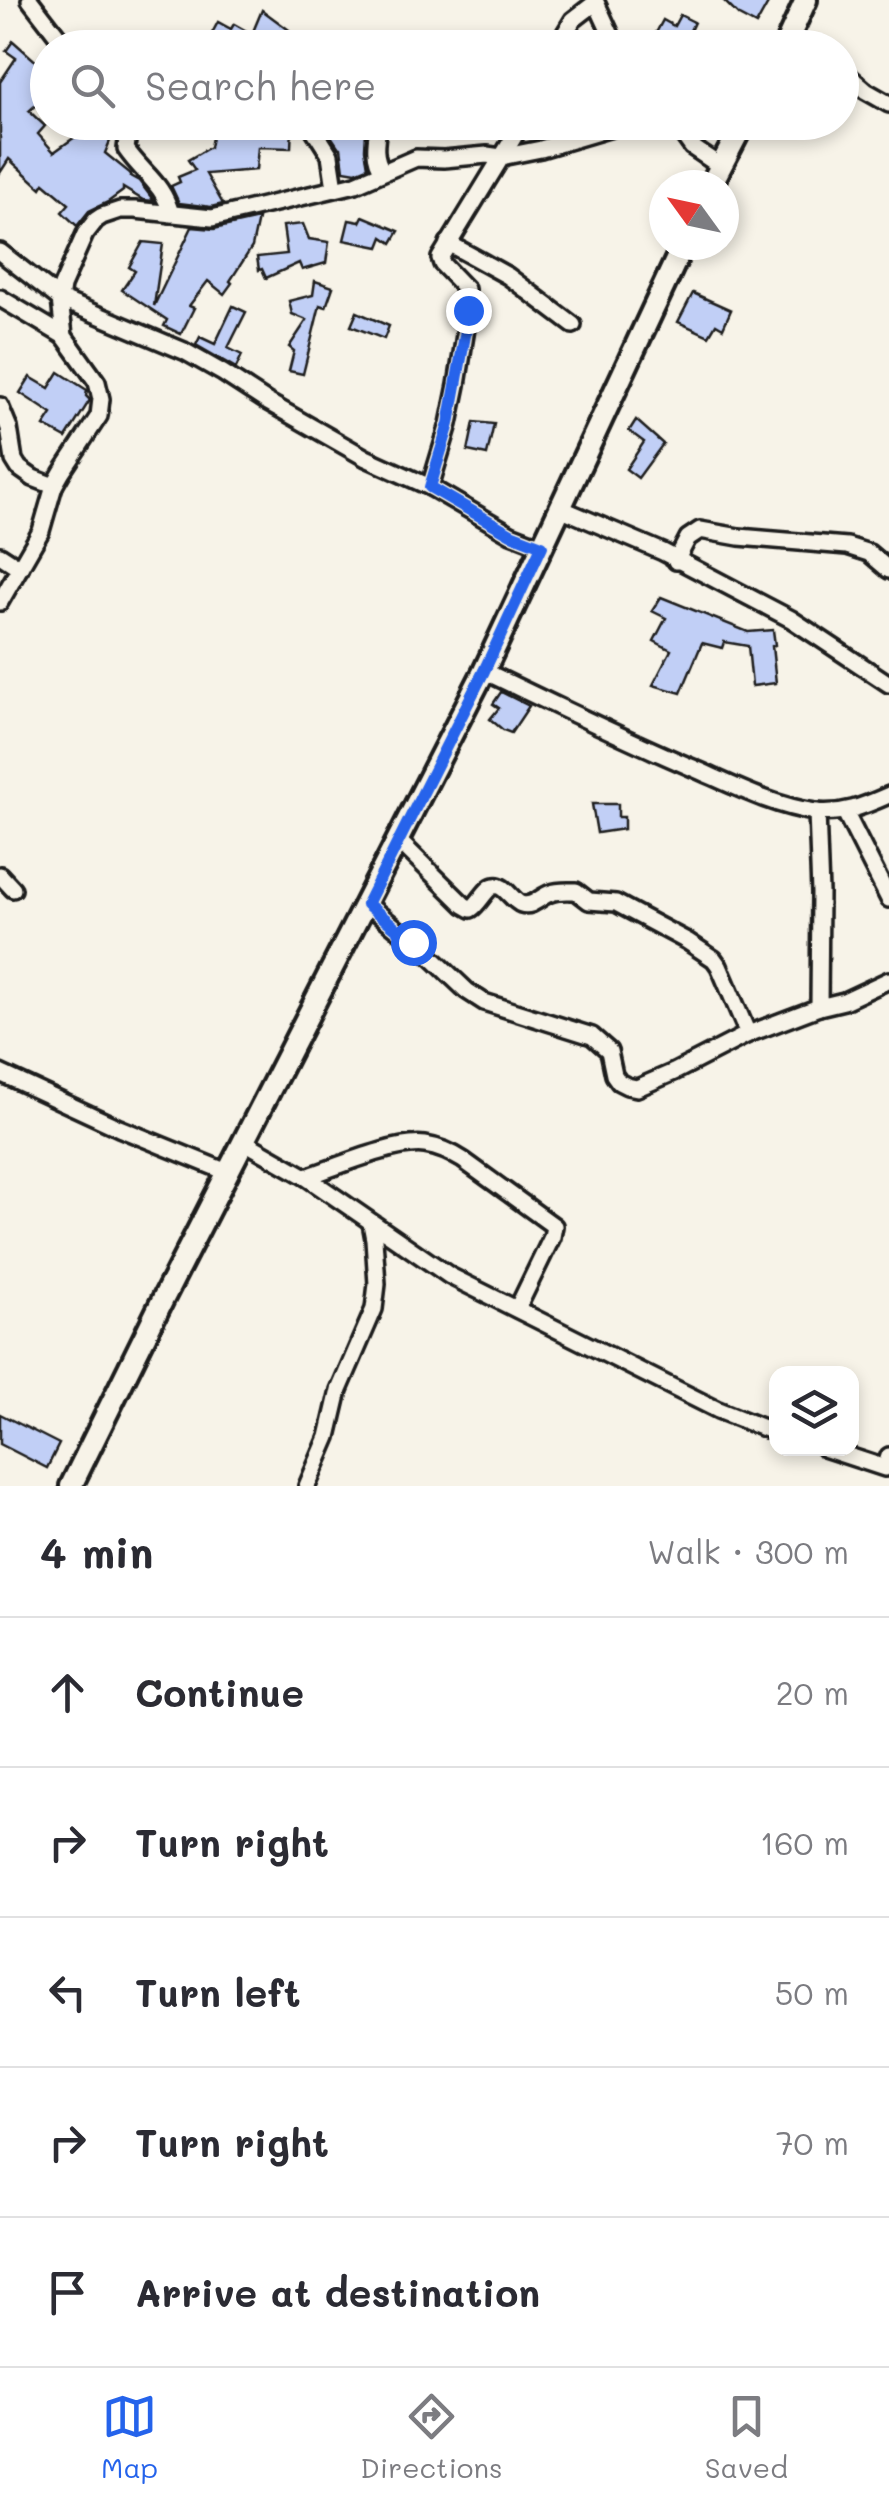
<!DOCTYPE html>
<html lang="en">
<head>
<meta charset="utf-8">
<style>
	:root { --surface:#fff; --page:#f2f2f3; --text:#2b2b33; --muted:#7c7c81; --line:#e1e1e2; --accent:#2563eb }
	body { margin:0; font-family:Mali,sans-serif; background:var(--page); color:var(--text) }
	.controls { position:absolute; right:30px; bottom:30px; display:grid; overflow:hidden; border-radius:20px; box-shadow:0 5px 15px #0003 }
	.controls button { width:90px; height:90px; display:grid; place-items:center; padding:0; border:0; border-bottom:2px solid var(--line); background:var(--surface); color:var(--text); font:50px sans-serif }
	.compass { position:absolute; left:649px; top:170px; width:90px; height:90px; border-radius:50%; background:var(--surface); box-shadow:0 5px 15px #0003; rotate:303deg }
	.stop { position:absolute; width:30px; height:30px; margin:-22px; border:8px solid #2563eb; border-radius:50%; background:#fff }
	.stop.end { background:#2563eb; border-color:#fff; box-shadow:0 2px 10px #0008 }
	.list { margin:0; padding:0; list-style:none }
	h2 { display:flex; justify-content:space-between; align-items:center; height:130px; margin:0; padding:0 40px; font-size:42px }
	h2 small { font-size:32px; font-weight:400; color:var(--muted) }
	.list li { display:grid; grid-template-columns:65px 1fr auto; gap:30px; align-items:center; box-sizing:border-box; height:150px; padding:0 40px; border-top:2px solid var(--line) }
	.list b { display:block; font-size:38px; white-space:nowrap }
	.list em { font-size:32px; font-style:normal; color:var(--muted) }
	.icon { flex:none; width:55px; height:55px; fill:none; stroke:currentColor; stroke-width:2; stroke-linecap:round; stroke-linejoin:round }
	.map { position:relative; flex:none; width:889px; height:1486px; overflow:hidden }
	.search { position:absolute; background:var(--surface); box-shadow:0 5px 15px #0003; left:30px; right:30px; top:30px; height:110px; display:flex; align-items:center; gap:25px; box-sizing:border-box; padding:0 35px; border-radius:55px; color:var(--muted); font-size:38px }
	.sheet { height:880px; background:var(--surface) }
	nav { display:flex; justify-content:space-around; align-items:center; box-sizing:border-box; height:140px; border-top:2px solid var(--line); background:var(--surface); font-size:28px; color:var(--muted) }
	nav a { display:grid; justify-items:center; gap:5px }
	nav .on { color:var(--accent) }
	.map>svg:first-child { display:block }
	.building { fill:#c1cff6; stroke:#1c1c1c; stroke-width:2.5 }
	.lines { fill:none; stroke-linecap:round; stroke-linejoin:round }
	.minor-casing { stroke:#1c1c1c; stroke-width:22 }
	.tertiary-casing { stroke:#1c1c1c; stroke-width:28 }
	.minor { stroke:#f7f3e8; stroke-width:15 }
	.tertiary { stroke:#f7f3e8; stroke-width:20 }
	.route { stroke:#2563eb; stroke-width:12 }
</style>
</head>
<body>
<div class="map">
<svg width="889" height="1486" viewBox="0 0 889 1486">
	<rect width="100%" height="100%" fill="#f7f3e8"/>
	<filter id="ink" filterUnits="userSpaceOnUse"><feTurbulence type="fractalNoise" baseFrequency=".01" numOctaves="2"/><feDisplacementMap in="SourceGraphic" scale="20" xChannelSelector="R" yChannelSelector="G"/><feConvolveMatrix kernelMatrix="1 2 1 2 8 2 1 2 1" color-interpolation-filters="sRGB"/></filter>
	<g filter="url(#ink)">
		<g class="building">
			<path d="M 723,0 L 770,0 L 756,25 L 739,16 Z"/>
			<path d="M 262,10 L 289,30 L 280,48 L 226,48 L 210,37 L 218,22 L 231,29 L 234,24 L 252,34 Z"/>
			<path d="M 680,15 L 694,22 L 682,48 L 661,48 L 667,39 L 656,33 L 663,20 L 674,26 Z"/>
			<path d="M 13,41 L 48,72 L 36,85 L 46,96 L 29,111 L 45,126 L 38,134 L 54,152 L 96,122 L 114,122 L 115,129 L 105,153 L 131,174 L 130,176 L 139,181 L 154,201 L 143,200 L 123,188 L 123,191 L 108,202 L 89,211 L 77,226 L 62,212 L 69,204 L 44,183 L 41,188 L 9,159 L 0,173 L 0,82 L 16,58 L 6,51 Z"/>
			<path d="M 332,122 L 363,122 L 362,130 L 366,131 L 365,149 L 368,167 L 356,172 L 344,170 L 341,148 L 339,148 L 331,136 Z"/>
			<path d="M 258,123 L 273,123 L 273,125 L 292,126 L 291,148 L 258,147 L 256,170 L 206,174 L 223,204 L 211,207 L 179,203 L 171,186 L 180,182 L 178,177 L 195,170 L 188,160 L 210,147 L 214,128 L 240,134 L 240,128 L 258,129 Z"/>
			<path d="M 363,216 L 399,231 L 392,243 L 383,237 L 379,247 L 344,240 L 349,220 L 360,222 Z"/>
			<path d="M 258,219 L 252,247 L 230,281 L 232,283 L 224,294 L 208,281 L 189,306 L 194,308 L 181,334 L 164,326 L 167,320 L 122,290 L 135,271 L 129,267 L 143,242 L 163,244 L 154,306 L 192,227 L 214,229 Z"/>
			<path d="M 303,224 L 309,239 L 329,242 L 326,263 L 302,270 L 299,263 L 266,278 L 262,269 L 259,270 L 257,257 L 287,254 L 283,226 Z"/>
			<path d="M 315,281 L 333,287 L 326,307 L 320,305 L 303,374 L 289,371 L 294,351 L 289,347 L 307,320 L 292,314 L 289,301 L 313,295 Z"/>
			<path d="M 693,293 L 731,310 L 723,328 L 716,324 L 709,336 L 678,322 Z"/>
			<path d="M 233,306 L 246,312 L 228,348 L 242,355 L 236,368 L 196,345 L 200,337 L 215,344 Z"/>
			<path d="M 357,312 L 389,326 L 384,339 L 351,326 Z"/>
			<path d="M 59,372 L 87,390 L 86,396 L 90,400 L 66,438 L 44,426 L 52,414 L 20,393 L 30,377 L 49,388 Z"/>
			<path d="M 636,420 L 663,444 L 638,478 L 626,469 L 644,442 L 629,431 Z"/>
			<path d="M 474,422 L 494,424 L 487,455 L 468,451 Z"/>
			<path d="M 661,597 L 748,632 L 773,630 L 775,645 L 772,646 L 776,683 L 752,686 L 748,646 L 724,642 L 722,648 L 702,643 L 681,693 L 653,685 L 671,650 L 654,641 L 666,618 L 652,611 Z"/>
			<path d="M 501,692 L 529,706 L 511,733 L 503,730 L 490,719 L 499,708 L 493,704 Z"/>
			<path d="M 592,804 L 618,804 L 618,817 L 624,817 L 624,829 L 597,833 Z"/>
			<path d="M 0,1414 L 59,1444 L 47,1468 L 0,1444 Z"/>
		</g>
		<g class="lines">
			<g class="minor-casing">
				<g id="minor">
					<path d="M 30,0 L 67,48"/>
					<path d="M 595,0 L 617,48"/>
					<path d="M 556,48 L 573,20 L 595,3"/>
					<path d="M 842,70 L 866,91 L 889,104"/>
					<path d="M 125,122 L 128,133 L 126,149 C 143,174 163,183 171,214"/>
					<path d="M 379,122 C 376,140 372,157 383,171"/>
					<path d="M 674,122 L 692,147 L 720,166"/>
					<path d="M 314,130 L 330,155 L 335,188"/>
					<path d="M 448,243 L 508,276 L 573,325"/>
					<path d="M 0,252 L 60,299 L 184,351 L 223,373 L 266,401 L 366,458 L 430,487 L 511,534 L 542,546"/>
					<path d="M 0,298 L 64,336"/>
					<path d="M 0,406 L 9,428 L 14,460 L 19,468 L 33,478 L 54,486"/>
					<path d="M 430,487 L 449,424 L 457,385 L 467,322 L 466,289 L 442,264 L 440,258 L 523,122"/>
					<path d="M 560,508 L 663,552 L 791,619 L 889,684"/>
					<path d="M 0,555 L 20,568"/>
					<path d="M 676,561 L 688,538 L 700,530 L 739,537 L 847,546 L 869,553 L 889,570"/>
					<path d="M 0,602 L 41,531 L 54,486 L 62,472 L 99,416 L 101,399 L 97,382 L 64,336 L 60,299 L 62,286 L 85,234 L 96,220 L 102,216 L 120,210 L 135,210 L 212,218 L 356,184 L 416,158 L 444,159 L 487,155 L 501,157 L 541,149 L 632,122"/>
					<path d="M 484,671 C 553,704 622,738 693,768 C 732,785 773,806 815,812 C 843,815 864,806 889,795"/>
					<path d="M 817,812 L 820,893 L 819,1007 L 844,1001 L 889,980"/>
					<path d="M 845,812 L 889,899"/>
					<path d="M 398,840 L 464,905 L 471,909 C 479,904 486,888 494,886 C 504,883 512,901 521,904 C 533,908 540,896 551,893 C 558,890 568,891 576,891 L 589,901 L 616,903 L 687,941 L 714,959 L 719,966 L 748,1034"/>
					<path d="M 0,875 L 13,889"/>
					<path d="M 367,904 L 429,955 L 467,991 L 484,1002 L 592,1036 L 609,1051 L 614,1075 L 619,1082 L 627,1086 L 637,1088 L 674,1072 L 748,1034 L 819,1007"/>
					<path d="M 0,1073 L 119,1128 L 227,1172"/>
					<path d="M 243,1141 L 306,1177 L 450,1276 L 718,1410 L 776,1433"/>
					<path d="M 306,1177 C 336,1167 396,1141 425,1145 C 438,1147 452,1153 463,1160 L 554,1226 L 552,1237 L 517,1309"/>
					<path d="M 824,1448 L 885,1468 L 889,1456"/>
					<path d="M 307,1486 L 328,1437 L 339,1390 L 374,1309 L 377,1284 L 374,1239 L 371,1223"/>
				</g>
			</g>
			<g class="tertiary-casing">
				<g id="tertiary">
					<path d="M 784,48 L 806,0"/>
					<path d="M 711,185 L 744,122"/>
					<path d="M 71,1486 L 164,1297 L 484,671 L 683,245"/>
				</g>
			</g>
			<use href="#minor" class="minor"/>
			<use href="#tertiary" class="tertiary"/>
		</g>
	</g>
	<g class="lines" filter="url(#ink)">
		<path class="route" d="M 413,942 L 367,904 L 484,671 L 542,546 L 511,534 L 430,487 L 449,424 L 466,330 L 468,310"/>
	</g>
</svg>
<div class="controls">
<button><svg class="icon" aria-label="layers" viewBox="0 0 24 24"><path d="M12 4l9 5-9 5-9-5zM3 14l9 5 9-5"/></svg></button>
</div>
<svg class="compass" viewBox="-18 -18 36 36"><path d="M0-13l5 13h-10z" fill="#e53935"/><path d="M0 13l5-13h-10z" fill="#7c7c81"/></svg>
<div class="stop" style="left:413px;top:942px"></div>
<div class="stop end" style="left:468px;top:310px"></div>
<div class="search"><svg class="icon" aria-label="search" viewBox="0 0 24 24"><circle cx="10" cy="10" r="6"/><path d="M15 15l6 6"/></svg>Search here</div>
</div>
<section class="sheet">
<h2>4 min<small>Walk · 300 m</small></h2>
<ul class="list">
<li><svg class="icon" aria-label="ahead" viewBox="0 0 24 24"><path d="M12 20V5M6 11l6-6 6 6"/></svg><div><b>Continue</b></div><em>20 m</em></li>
<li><svg class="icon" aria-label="right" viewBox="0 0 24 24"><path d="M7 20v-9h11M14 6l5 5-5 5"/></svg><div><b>Turn right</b></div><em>160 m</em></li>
<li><svg class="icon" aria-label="left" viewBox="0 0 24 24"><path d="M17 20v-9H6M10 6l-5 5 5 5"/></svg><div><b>Turn left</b></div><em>50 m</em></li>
<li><svg class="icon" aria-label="right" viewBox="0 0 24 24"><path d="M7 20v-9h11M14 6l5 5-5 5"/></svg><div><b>Turn right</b></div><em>70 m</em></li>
<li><svg class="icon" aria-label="arrive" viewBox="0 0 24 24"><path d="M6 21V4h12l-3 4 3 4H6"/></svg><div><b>Arrive at destination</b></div></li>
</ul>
</section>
<nav>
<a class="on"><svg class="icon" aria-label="map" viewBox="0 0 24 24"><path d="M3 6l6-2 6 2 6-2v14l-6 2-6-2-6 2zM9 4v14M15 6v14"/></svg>Map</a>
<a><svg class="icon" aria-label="directions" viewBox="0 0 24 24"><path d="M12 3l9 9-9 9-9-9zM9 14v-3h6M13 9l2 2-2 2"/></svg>Directions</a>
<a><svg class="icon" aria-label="saved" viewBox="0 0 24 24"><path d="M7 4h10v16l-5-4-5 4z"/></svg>Saved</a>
</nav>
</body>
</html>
